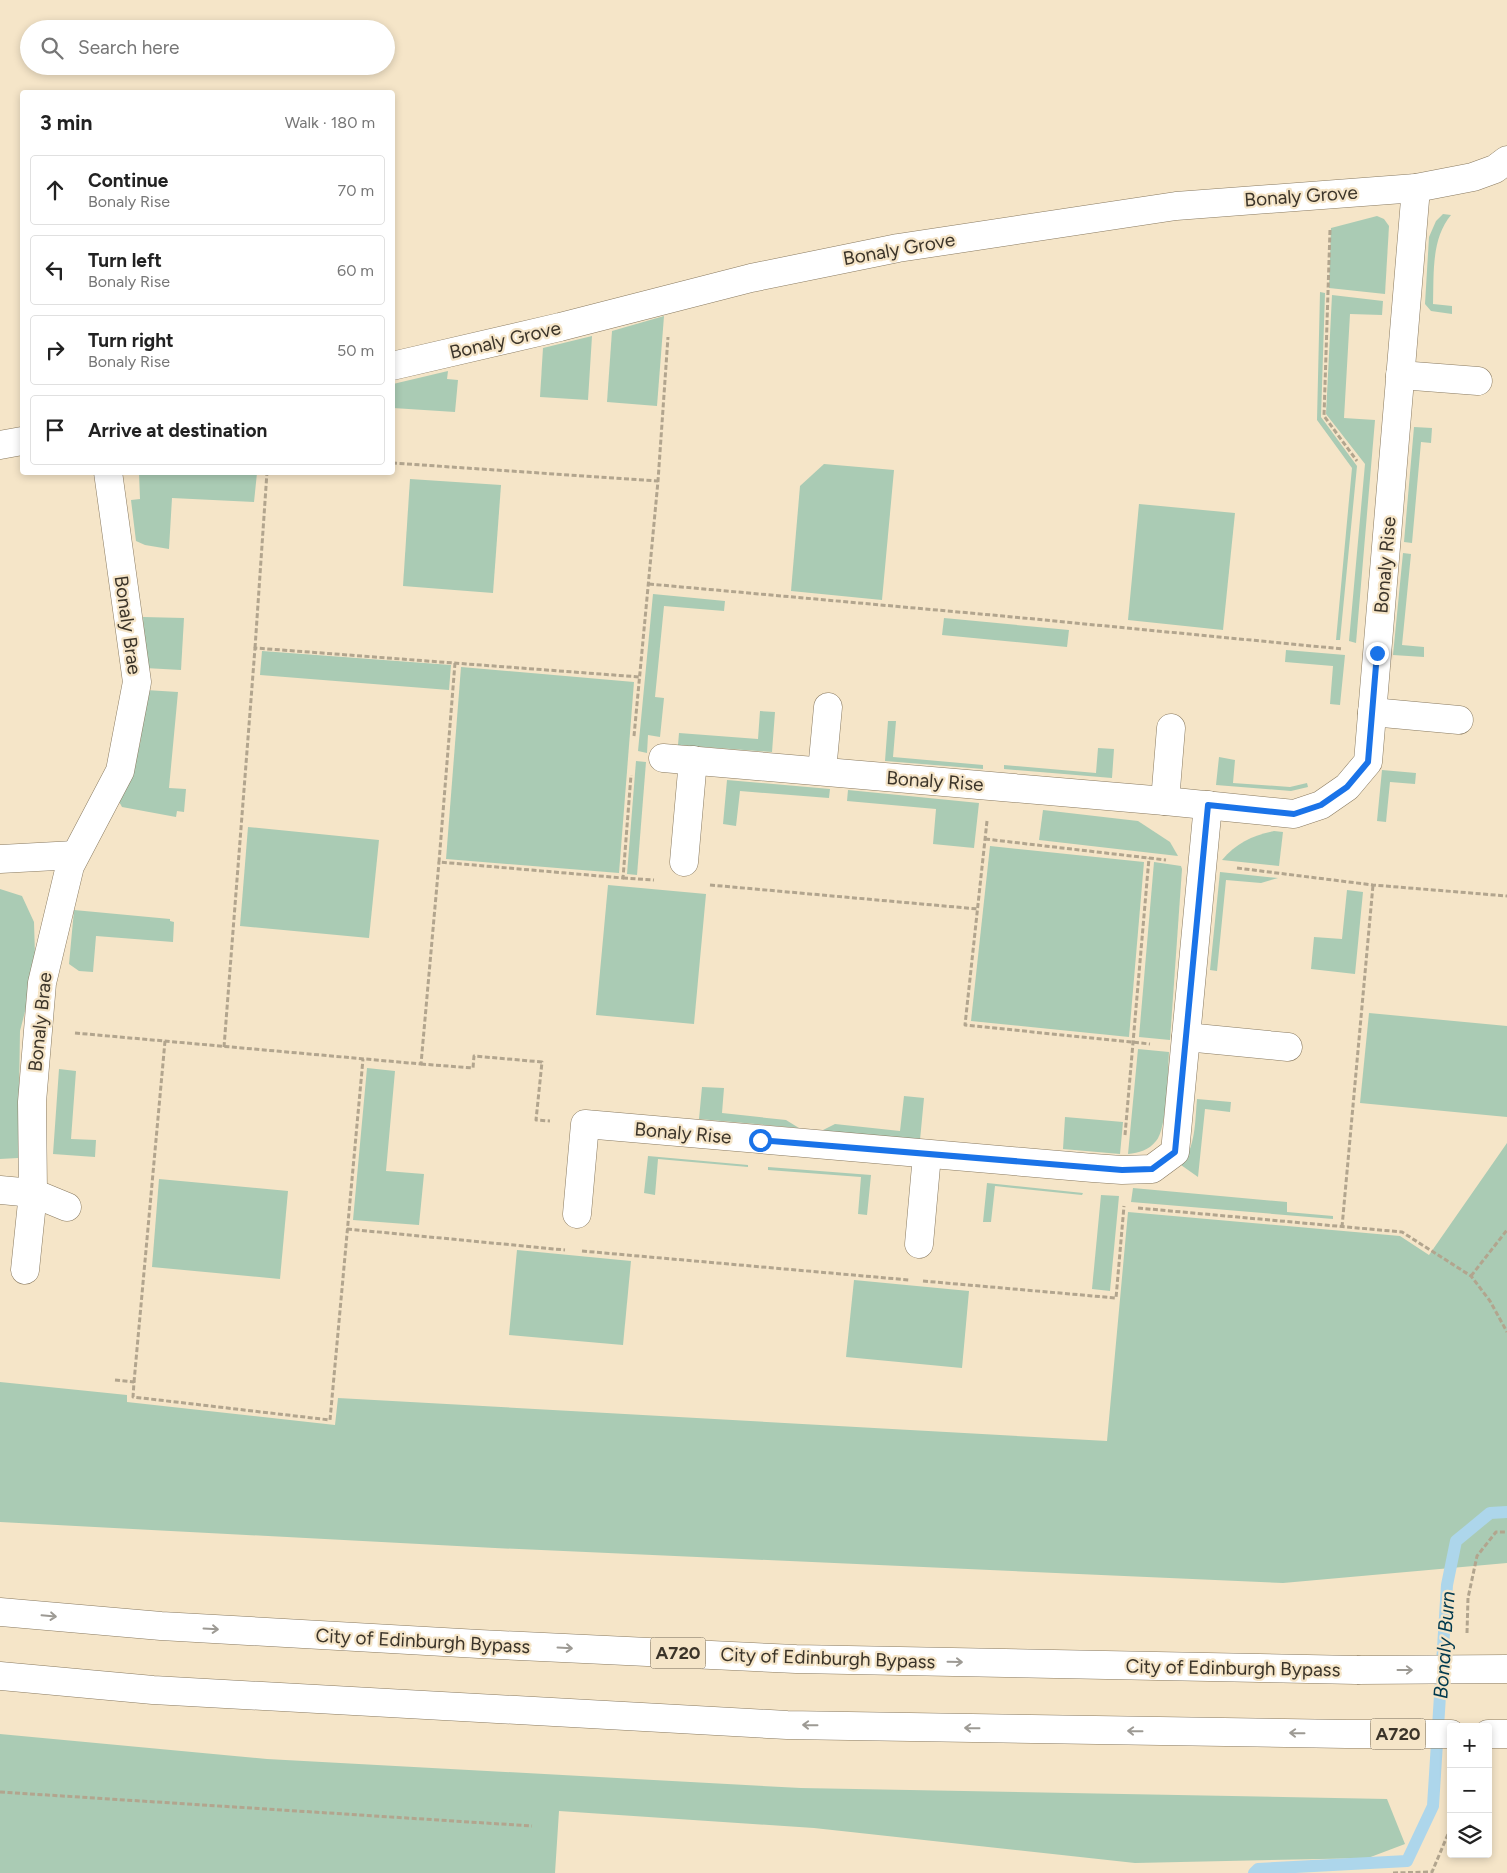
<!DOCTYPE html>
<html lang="en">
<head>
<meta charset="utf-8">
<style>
	:root { --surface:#fff; --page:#f6f6f6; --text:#222; --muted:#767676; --line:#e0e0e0 }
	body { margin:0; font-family:Figtree,sans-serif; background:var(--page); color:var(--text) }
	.controls { position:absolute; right:15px; bottom:15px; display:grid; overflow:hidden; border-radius:5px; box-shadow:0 2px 8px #0003 }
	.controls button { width:45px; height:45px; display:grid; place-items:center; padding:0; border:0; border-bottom:1px solid var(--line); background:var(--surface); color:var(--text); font:25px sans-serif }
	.stop { position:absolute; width:15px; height:15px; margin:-11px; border:4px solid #1a73e8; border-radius:50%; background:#fff }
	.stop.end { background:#1a73e8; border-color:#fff; box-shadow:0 1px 5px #0008 }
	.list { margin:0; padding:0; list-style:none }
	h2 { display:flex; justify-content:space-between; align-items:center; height:65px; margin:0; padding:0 20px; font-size:21px }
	h2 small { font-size:16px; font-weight:400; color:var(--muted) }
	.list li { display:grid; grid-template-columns:32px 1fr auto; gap:15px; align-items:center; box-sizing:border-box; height:70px; margin:0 10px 10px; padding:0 10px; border:1px solid var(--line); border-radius:5px }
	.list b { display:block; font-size:19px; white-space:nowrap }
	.list p { margin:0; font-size:16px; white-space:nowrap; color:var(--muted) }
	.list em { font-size:16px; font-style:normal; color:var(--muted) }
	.icon { flex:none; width:28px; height:28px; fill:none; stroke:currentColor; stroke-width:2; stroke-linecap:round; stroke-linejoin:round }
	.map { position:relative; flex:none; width:1507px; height:1873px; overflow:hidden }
	.search { position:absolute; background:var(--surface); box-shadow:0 2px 8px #0003; left:20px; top:20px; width:375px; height:55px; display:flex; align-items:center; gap:12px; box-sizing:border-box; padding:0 18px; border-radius:28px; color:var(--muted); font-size:19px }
	.panel { position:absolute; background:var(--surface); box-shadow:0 2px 8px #0003; left:20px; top:90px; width:375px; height:385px; border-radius:5px }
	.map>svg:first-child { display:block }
	.green { fill:#aacbb4 }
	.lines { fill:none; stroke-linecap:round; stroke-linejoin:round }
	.stream { stroke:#add6eb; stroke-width:12 }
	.minor-casing { stroke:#897a60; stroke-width:29 }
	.highway-casing { stroke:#897a60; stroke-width:29 }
	.path { stroke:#b2a58e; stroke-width:3; stroke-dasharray:5 2.5; stroke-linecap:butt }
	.minor { stroke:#fff; stroke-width:28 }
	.highway { stroke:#fff; stroke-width:28 }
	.highway-bridge-casing { stroke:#897a60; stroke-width:29; stroke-linecap:butt }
	.highway-bridge { stroke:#fff; stroke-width:28 }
	.oneway { stroke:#9d9a94 }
	.route { stroke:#1a73e8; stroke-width:6 }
	.labels { text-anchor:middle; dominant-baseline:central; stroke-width:4.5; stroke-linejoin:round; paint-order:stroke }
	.shield { fill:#f5e5c8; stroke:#736959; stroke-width:1 }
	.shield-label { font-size:18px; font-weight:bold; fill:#3b3429 }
	.street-label { font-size:19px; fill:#3b3429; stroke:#f5e5c8 }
	.water-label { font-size:20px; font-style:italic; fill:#00394e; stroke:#f5e5c8 }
</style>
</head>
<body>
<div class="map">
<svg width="1507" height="1873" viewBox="0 0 1507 1873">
	<rect width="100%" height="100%" fill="#f5e5c8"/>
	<g class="green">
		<path d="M 1443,214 L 1451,215 C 1431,239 1434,274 1433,304 L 1452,306 L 1452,314 L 1431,311 L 1425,304 L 1429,237 L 1436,221 Z"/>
		<path d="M 1377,216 L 1384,219 L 1389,226 L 1385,294 L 1329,288 L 1331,228 Z"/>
		<path d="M 1320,292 L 1325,293 L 1321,417 L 1357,466 L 1340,640 L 1336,640 L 1352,468 L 1317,420 Z"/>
		<path d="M 1332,295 L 1383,301 L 1382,315 L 1350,314 L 1344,418 L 1375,420 L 1356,643 L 1349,641 L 1365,464 L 1326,414 Z"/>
		<path d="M 664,316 L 657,406 L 607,402 L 612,331 Z"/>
		<path d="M 592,336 L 588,400 L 540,397 L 543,348 Z"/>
		<path d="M 448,371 L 447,379 L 458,380 L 455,412 L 393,408 L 393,384 Z"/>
		<path d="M 1414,427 L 1432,428 L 1431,443 L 1421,442 L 1412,543 L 1404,542 Z"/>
		<path d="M 824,464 L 894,470 L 882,600 L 791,591 L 800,486 Z"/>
		<path d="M 139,473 L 257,473 L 254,502 L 172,498 L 169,549 L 145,545 L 136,541 L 131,500 L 140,499 Z"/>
		<path d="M 410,479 L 501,485 L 493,593 L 403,586 Z"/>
		<path d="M 1139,504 L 1235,513 L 1223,630 L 1128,620 Z"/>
		<path d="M 1403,553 L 1411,554 L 1402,645 L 1424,647 L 1424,657 L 1393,655 Z"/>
		<path d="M 653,594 L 725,601 L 724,611 L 664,606 L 655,697 L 664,698 L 660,737 L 648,735 L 647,753 L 638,751 Z"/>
		<path d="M 143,617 L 184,618 L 181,670 L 145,668 Z"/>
		<path d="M 944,618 L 1069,630 L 1067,647 L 942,635 Z"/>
		<path d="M 1286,650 L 1345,655 L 1340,705 L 1330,704 L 1333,666 L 1285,662 Z"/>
		<path d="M 262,651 L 451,665 L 449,690 L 260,675 Z"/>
		<path d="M 461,667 L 634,682 L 619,873 L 446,859 Z"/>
		<path d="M 146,690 L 178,692 L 169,788 L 186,789 L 184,812 L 177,811 L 176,817 L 122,807 L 117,798 L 140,744 Z"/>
		<path d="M 760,711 L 775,712 L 772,752 L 678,745 L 679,733 L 758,739 Z"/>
		<path d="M 888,721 L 896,721 L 893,757 L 983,765 L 983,769 L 885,761 Z"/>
		<path d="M 1098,748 L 1114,749 L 1112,778 L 1004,769 L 1004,765 L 1096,773 Z"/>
		<path d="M 1219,757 L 1235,760 L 1233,783 L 1290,787 L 1307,783 L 1308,787 L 1291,791 L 1216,785 Z"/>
		<path d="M 636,761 L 646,762 L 637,875 L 627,874 Z"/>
		<path d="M 1382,770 L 1416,773 L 1415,784 L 1390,782 L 1386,822 L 1377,821 Z"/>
		<path d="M 727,780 L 830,789 L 829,798 L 740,791 L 736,826 L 723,824 Z"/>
		<path d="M 848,790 L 979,803 L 974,848 L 933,844 L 936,809 L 847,801 Z"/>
		<path d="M 1043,810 L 1138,821 L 1170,842 L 1178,856 L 1039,840 Z"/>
		<path d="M 248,827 L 379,840 L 369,938 L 240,926 Z"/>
		<path d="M 1274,831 L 1283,832 L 1279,866 L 1222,860 C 1236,843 1253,835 1274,831 Z"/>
		<path d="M 990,846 L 1144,862 L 1129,1037 L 971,1021 Z"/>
		<path d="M 1154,862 L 1181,866 L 1182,869 L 1170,1040 L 1139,1037 Z"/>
		<path d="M 1220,872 L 1278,878 L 1261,883 L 1226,880 L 1217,971 L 1210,970 Z"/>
		<path d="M 608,885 L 706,894 L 694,1024 L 596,1015 Z"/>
		<path d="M 0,889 L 22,896 L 34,922 L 35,955 L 29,996 L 20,1031 L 18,1158 L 0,1159 Z"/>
		<path d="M 1347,890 L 1363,892 L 1355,974 L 1311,969 L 1314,937 L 1342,939 Z"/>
		<path d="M 74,910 L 170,919 L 170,921 L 174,922 L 173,942 L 96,936 L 93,972 L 79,971 L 69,964 Z"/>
		<path d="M 1369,1013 L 1507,1026 L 1507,1117 L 1360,1103 Z"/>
		<path d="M 1138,1049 L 1169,1052 C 1168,1070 1167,1130 1156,1141 C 1149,1150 1139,1153 1128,1154 Z"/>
		<path d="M 367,1068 L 395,1071 L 386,1171 L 424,1174 L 419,1225 L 353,1220 Z"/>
		<path d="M 59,1069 L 76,1071 L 71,1139 L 96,1140 L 95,1157 L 53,1154 Z"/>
		<path d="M 702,1087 L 724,1088 L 722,1113 L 786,1120 L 799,1128 L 699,1119 Z"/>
		<path d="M 904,1096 L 924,1098 L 920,1140 L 821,1131 L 835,1124 L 900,1131 Z"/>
		<path d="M 1197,1099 L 1231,1102 L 1230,1112 L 1205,1109 L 1198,1177 L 1181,1165 C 1196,1147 1195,1121 1197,1099 Z"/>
		<path d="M 1065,1117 L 1123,1122 L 1120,1154 L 1063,1149 Z"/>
		<path d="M 1507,1143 L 1507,1563 L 1283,1583 L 495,1548 L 0,1522 L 0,1382 L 127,1395 L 127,1402 L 335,1425 L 338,1398 L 1107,1441 L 1128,1212 L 1400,1236 L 1429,1255 Z"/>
		<path d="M 648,1156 L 748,1165 L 748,1167 L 658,1159 L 655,1195 L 644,1193 Z"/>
		<path d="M 768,1167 L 871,1175 L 867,1215 L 858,1214 L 861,1177 L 768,1170 Z"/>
		<path d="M 159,1179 L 288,1191 L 280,1279 L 152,1267 Z"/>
		<path d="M 987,1183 L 1083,1193 L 1082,1195 L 995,1186 L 991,1222 L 983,1222 Z"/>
		<path d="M 1133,1188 L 1287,1202 L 1287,1212 L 1333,1216 L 1333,1219 L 1131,1202 Z"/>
		<path d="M 1101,1195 L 1119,1196 L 1110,1291 L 1092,1289 Z"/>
		<path d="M 517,1250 L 631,1261 L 623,1345 L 509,1335 Z"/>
		<path d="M 854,1280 L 969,1291 L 962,1368 L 846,1357 Z"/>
		<path d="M 0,1734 L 267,1759 L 801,1788 L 1387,1799 L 1405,1844 L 1368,1858 L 1135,1863 L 814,1828 L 559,1811 L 555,1873 L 0,1873 Z"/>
	</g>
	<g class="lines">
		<path class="stream" d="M 1254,1873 L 1258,1869 L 1407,1861 L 1433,1806 L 1447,1585 L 1456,1541 L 1490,1513 L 1507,1512"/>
		<g class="minor-casing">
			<g id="minor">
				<path d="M 392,366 L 560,327 L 751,278 L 898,248 L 1176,206 L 1416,188 L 1473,177 L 1495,169 L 1507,160"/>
				<path d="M 1400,375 L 1478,381"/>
				<path d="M 0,445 L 22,441"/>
				<path d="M 1372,712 L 1459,720"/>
				<path d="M 663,758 L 1165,801 L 1294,814 L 1321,805 L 1347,787 L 1368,762 L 1416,188"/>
				<path d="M 822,771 L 828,707"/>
				<path d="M 1165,801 L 1171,728"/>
				<path d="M 0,859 L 75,855"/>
				<path d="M 684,862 L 693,760"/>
				<path d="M 1186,1037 L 1288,1047"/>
				<path d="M 0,1190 L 33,1193 L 67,1207"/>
				<path d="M 577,1214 L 585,1124 L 1093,1168 L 1122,1170 L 1152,1169 L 1175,1152 L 1208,805"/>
				<path d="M 919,1244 L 927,1155"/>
				<path d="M 25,1270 L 33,1193 L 32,1102 L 42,983 L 70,866 L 120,771 L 137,682 L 108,472"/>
			</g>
		</g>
		<g class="highway-casing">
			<g id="highway">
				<path d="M 0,1612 L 161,1626 L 479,1644 L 796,1659 L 1357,1670"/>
				<path d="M 0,1676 L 153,1690 L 787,1725 L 1346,1734 L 1451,1734"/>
				<path d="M 1488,1734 L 1507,1734"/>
			</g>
		</g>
		<g class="path">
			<path d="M 1330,230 L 1324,416 L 1357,461"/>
			<path d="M 392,463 L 658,481"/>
			<path d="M 649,584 L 1003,616 L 1343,649"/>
			<path d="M 255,648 L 267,472"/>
			<path d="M 455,663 L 439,862 L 623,878 L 631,775"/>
			<path d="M 634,736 L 658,481 L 668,337"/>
			<path d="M 987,821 L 965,1025 L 1150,1044"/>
			<path d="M 985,839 L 1166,860"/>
			<path d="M 1237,868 L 1373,885 L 1507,896"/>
			<path d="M 623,878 L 654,880"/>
			<path d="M 710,885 L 978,909"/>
			<path d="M 75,1033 L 421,1064 L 439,862"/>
			<path d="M 224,1047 L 255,648 L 640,677"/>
			<path d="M 421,1064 L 473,1068 L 474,1056 L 542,1062 L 536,1120 L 550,1121"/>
			<path d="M 1125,1135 L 1149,858"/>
			<path d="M 1138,1208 L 1402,1232 L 1471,1276 L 1490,1301 L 1507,1332"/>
			<path d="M 1342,1227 L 1373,885"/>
			<path d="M 347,1229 L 565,1250"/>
			<path d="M 582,1251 L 909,1280"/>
			<path d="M 1471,1276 L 1507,1230"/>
			<path d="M 923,1281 L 1116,1298 L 1124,1206"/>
			<path d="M 115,1380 L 134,1382 L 133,1397 L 330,1420 L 363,1059"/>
			<path d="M 134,1382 L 165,1041"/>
			<path d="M 1467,1633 L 1468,1598 L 1477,1556 L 1496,1532 L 1507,1532"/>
			<path d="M 0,1792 L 532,1826"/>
			<path d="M 1393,1873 L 1432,1872 L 1451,1827"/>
		</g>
		<use href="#minor" class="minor"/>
		<use href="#highway" class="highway"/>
		<g class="highway-bridge-casing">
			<path id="highway-bridge" d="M 1357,1670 L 1507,1669"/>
		</g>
		<use href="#highway-bridge" class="highway-bridge"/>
	</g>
	<defs><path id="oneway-shaft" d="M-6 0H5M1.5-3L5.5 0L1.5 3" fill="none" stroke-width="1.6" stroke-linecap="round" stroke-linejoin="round" transform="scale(1.25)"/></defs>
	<g class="oneway">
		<use href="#oneway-shaft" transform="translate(49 1616) rotate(5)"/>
		<use href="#oneway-shaft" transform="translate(211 1629) rotate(3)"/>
		<use href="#oneway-shaft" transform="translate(565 1648) rotate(3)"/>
		<use href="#oneway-shaft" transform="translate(955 1662) rotate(1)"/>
		<use href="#oneway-shaft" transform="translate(1405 1670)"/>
		<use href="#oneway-shaft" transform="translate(810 1725) rotate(-179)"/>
		<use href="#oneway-shaft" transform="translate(972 1728) rotate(-179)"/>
		<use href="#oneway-shaft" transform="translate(1135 1731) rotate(-179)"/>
		<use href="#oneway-shaft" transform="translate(1297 1733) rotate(-179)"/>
	</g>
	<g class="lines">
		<path class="route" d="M 760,1140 L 1122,1170 L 1152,1169 L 1175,1152 L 1208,805 L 1294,814 L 1321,805 L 1347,787 L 1368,762 L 1377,653"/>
	</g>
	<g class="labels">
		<g class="shield">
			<rect x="650.5" y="1637.5" width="55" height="31" rx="4"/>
			<rect x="1370.5" y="1718.5" width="55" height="31" rx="4"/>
		</g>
		<g class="shield-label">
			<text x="678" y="1653">A720</text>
			<text x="1398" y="1734">A720</text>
		</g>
		<g class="street-label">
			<text transform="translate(1301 196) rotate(-4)">Bonaly Grove</text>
			<text transform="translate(899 249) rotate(-10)">Bonaly Grove</text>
			<text transform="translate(505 340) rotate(-13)">Bonaly Grove</text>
			<text transform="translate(1385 565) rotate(-85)">Bonaly Rise</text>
			<text transform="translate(128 625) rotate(82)">Bonaly Brae</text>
			<text transform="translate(935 781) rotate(4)">Bonaly Rise</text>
			<text transform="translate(40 1022) rotate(-84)">Bonaly Brae</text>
			<text transform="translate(683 1133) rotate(5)">Bonaly Rise</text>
			<text transform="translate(423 1641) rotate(3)">City of Edinburgh Bypass</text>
			<text transform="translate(828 1658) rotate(2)">City of Edinburgh Bypass</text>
			<text transform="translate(1233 1668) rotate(1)">City of Edinburgh Bypass</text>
		</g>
		<g class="water-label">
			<text transform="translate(1444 1645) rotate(-86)">Bonaly Burn</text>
		</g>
	</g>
</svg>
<div class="controls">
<button>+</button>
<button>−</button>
<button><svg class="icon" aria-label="layers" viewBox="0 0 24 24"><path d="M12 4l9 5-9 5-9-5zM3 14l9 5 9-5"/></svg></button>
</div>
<div class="stop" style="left:760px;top:1140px"></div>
<div class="stop end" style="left:1377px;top:653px"></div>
<div class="search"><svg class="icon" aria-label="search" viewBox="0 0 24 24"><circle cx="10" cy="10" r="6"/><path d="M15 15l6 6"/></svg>Search here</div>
<section class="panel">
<h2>3 min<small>Walk · 180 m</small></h2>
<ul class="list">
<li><svg class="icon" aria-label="ahead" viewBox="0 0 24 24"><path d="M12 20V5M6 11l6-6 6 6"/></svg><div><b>Continue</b><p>Bonaly Rise</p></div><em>70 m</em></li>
<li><svg class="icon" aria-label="left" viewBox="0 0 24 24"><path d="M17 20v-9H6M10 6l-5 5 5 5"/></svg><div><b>Turn left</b><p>Bonaly Rise</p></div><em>60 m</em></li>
<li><svg class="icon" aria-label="right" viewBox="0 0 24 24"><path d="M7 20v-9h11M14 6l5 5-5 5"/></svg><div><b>Turn right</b><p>Bonaly Rise</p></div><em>50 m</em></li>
<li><svg class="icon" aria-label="arrive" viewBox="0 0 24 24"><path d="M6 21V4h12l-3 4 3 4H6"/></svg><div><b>Arrive at destination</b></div></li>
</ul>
</section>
</div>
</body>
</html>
